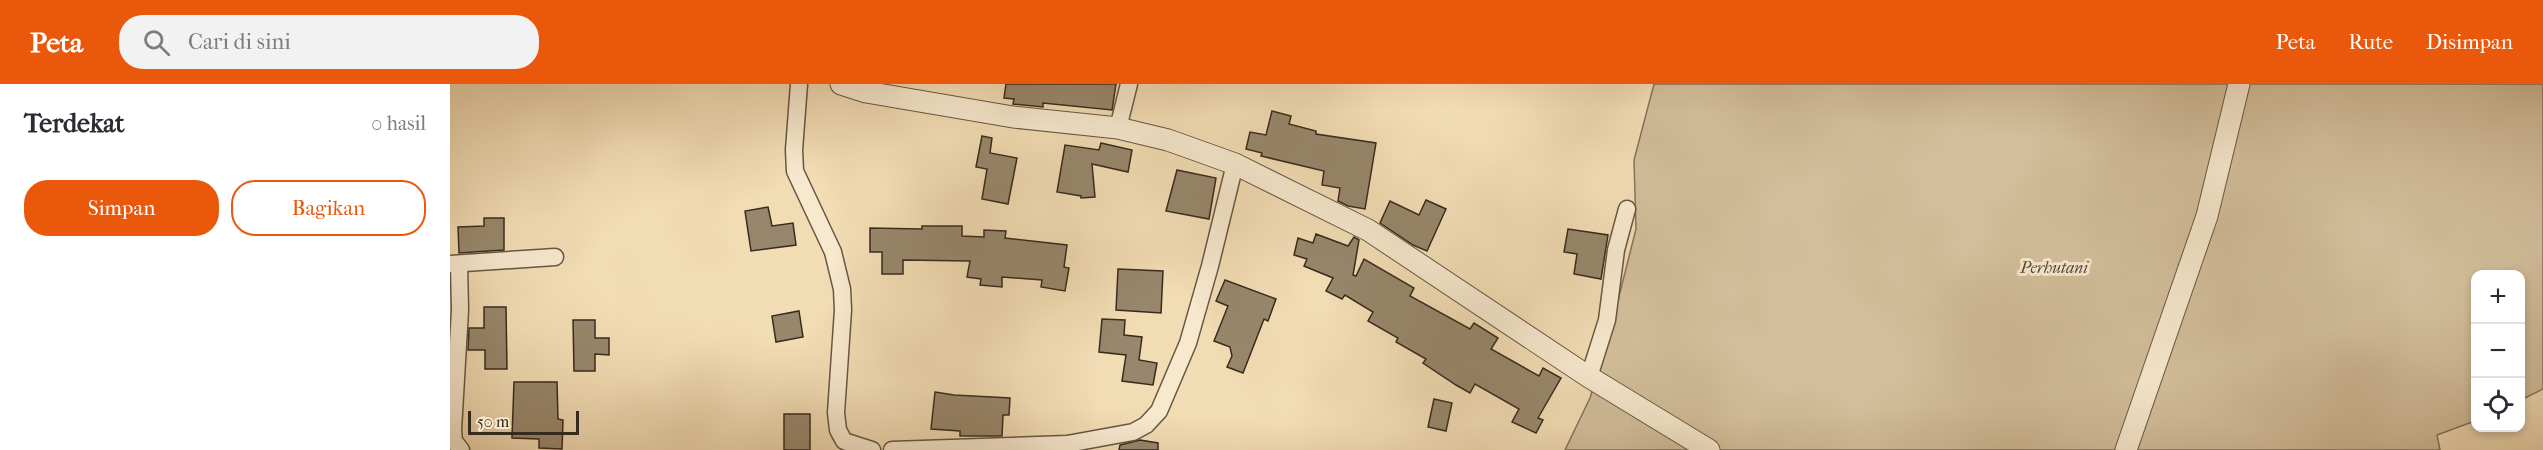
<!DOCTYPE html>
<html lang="id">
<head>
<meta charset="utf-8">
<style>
	:root { --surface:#fff; --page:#f2f2f3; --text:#2b2b33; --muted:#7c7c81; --line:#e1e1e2; --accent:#ea580c }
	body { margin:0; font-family:"IM FELL French Canon",serif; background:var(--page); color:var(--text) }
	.controls { position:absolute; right:18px; bottom:18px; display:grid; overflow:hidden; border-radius:12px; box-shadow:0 3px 9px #0003 }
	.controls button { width:54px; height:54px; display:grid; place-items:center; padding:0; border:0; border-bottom:2px solid var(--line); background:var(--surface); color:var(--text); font:30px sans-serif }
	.scale { position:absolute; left:18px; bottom:15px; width:111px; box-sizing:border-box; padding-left:6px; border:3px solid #372b1e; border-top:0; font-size:16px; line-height:21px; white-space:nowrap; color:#372b1e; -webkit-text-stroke:4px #f7e8ce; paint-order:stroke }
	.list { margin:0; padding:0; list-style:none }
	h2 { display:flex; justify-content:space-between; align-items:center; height:78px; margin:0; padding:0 24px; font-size:26px }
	h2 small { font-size:20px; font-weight:400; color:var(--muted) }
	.actions { display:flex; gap:12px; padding:18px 24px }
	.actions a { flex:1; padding:14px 0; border:2px solid var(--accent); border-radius:24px; text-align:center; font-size:21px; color:var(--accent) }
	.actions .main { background:var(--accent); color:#fff }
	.icon { flex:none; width:33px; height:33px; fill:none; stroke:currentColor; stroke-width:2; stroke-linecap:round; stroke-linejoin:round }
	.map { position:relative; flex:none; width:2093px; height:366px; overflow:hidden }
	header { display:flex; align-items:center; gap:36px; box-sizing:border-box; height:84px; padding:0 30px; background:var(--accent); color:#fff }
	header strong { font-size:28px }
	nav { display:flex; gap:33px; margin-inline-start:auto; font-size:21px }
	.search { width:420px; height:54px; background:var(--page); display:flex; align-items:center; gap:15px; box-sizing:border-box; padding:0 21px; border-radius:24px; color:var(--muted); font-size:22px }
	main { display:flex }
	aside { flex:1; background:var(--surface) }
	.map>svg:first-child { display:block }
	.green { fill:#d2be9a; stroke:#84745c; stroke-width:1.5 }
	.building { fill:#98876c; stroke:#372b1e; stroke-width:1.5 }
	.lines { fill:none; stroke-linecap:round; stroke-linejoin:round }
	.minor-casing { stroke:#665744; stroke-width:19 }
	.tertiary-casing { stroke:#665744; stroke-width:23 }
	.minor { stroke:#f7e8ce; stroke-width:16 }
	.tertiary { stroke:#f7e8ce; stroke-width:21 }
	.labels { text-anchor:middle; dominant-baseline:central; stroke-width:6; stroke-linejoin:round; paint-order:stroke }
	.park-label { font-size:16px; font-style:italic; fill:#564837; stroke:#f7e8ce }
</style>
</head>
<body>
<header>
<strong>Peta</strong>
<div class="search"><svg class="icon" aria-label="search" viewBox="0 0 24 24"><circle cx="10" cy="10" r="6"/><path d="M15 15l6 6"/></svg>Cari di sini</div>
<nav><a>Peta</a><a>Rute</a><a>Disimpan</a></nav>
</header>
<main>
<aside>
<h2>Terdekat<small>0 hasil</small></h2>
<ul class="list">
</ul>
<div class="actions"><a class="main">Simpan</a><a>Bagikan</a></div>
</aside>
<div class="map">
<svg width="2093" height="366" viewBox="0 0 2093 366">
	<rect width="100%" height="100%" fill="#f2dcb4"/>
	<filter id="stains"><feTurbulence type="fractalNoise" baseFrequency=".00333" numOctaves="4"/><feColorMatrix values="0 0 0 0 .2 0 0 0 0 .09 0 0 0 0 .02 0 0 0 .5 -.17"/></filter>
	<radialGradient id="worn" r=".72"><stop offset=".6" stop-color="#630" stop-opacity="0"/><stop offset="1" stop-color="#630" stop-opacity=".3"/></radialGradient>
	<path class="green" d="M 1204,0 L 2093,0 L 2093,305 L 2071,316 L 2070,190 L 2026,190 L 2025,337 L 1987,351 L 1990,366 L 1115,366 L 1140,314 L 1157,260 L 1186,145 L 1184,76 Z"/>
	<g class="building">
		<path d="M 556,0 L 666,0 L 662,26 L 593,19 L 593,23 L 563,20 L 564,15 L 554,14 Z"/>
		<path d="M 822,27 L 841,32 L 839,40 L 866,47 L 866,50 L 926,59 L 915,125 L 898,122 L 888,117 L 890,104 L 872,101 L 874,87 L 811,72 L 812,69 L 796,65 L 800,48 L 816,51 Z"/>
		<path d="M 532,52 L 542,54 L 540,69 L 567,74 L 558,120 L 532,115 L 537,85 L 526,83 Z"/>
		<path d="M 651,59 L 682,66 L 678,88 L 642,80 L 645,113 L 631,114 L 631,112 L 607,108 L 615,61 L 649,66 Z"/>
		<path d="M 727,86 L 766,94 L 759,135 L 716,127 Z"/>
		<path d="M 976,116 L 996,125 L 977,167 L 963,161 L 930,139 L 940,117 L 969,131 Z"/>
		<path d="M 318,123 L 322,142 L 343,139 L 346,161 L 301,167 L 295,127 Z"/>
		<path d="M 34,134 L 54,134 L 54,166 L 9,169 L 8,143 L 34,142 Z"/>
		<path d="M 472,142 L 512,142 L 512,152 L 534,153 L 534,146 L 556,147 L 555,154 L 617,161 L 614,183 L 619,184 L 615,207 L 591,203 L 592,196 L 552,193 L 552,203 L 530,201 L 531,195 L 517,193 L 520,177 L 453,176 L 453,190 L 432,190 L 432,168 L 420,168 L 420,144 L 472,145 Z"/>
		<path d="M 1118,145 L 1158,151 L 1151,195 L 1124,190 L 1127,170 L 1114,168 Z"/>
		<path d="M 866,150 L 898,162 L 904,153 L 909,156 L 903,191 L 906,192 L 914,175 L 964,204 L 960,212 L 1020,245 L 1024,239 L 1048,254 L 1041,265 L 1089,292 L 1093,284 L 1111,294 L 1088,334 L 1093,336 L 1086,349 L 1062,338 L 1069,325 L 1025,300 L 1020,309 L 1006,301 L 973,279 L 976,275 L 946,258 L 948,254 L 918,237 L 923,228 L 895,211 L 892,215 L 876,207 L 883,194 L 854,182 L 857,175 L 844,171 L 848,154 L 863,159 Z"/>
		<path d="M 668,185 L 713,187 L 711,229 L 666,226 Z"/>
		<path d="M 775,196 L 826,215 L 818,237 L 814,235 L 793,289 L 777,283 L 782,272 L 780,263 L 764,257 L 778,222 L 766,217 Z"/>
		<path d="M 34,223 L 56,223 L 57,285 L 35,285 L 35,266 L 18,266 L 19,244 L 34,244 Z"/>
		<path d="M 349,227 L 353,253 L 326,258 L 322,232 Z"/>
		<path d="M 652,235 L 675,236 L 674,251 L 692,253 L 689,276 L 707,279 L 703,301 L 672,297 L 676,271 L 649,268 Z"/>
		<path d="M 123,236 L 145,236 L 145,254 L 159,254 L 159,271 L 145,270 L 145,287 L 124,287 Z"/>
		<path d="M 64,298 L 107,298 L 108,335 L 113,336 L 112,365 L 89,364 L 89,355 L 62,354 Z"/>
		<path d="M 485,308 L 504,311 L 560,314 L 559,331 L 553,331 L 552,352 L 510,352 L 510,347 L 481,345 Z"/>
		<path d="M 984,315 L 1002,319 L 996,347 L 978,343 Z"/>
		<rect x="334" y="330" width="26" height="36"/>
		<path d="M 690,356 L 708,359 L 708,366 L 669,366 L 670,361 Z"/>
	</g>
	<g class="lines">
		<g class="minor-casing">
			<g id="minor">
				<path d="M 349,0 L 344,66 L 345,87 L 383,168 L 392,205 L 393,226 L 386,329 L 388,346 L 394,357 L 422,366"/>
				<path d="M 668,44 L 679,0"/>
				<path d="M 0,180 L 105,173"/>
				<path d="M 9,180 L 10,226 L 3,346 L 4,357 L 11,366"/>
				<path d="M 1139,293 L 1157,236 L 1166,166 L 1177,125"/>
				<path d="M 442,366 L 617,360 L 683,348 L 696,341 L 709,327 L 738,259 L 760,182 L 785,80"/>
			</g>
		</g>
		<g class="tertiary-casing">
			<g id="tertiary">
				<path d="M 391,0 L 416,8 L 563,33 L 668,44 L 718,56 L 785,80 L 918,146 L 1139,293 L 1259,366"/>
				<path d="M 1676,366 L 1757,132 L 1789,0"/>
			</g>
		</g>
		<use href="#minor" class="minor"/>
		<use href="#tertiary" class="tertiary"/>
	</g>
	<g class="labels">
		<g class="park-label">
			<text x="1604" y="183">Perhutani</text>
		</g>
	</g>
	<rect width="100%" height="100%" filter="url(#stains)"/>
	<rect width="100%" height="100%" fill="url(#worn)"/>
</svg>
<div class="controls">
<button>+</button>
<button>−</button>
<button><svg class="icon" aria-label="locate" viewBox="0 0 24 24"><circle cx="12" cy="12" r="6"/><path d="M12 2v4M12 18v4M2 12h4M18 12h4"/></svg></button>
</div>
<div class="scale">50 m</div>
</div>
</main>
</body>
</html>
